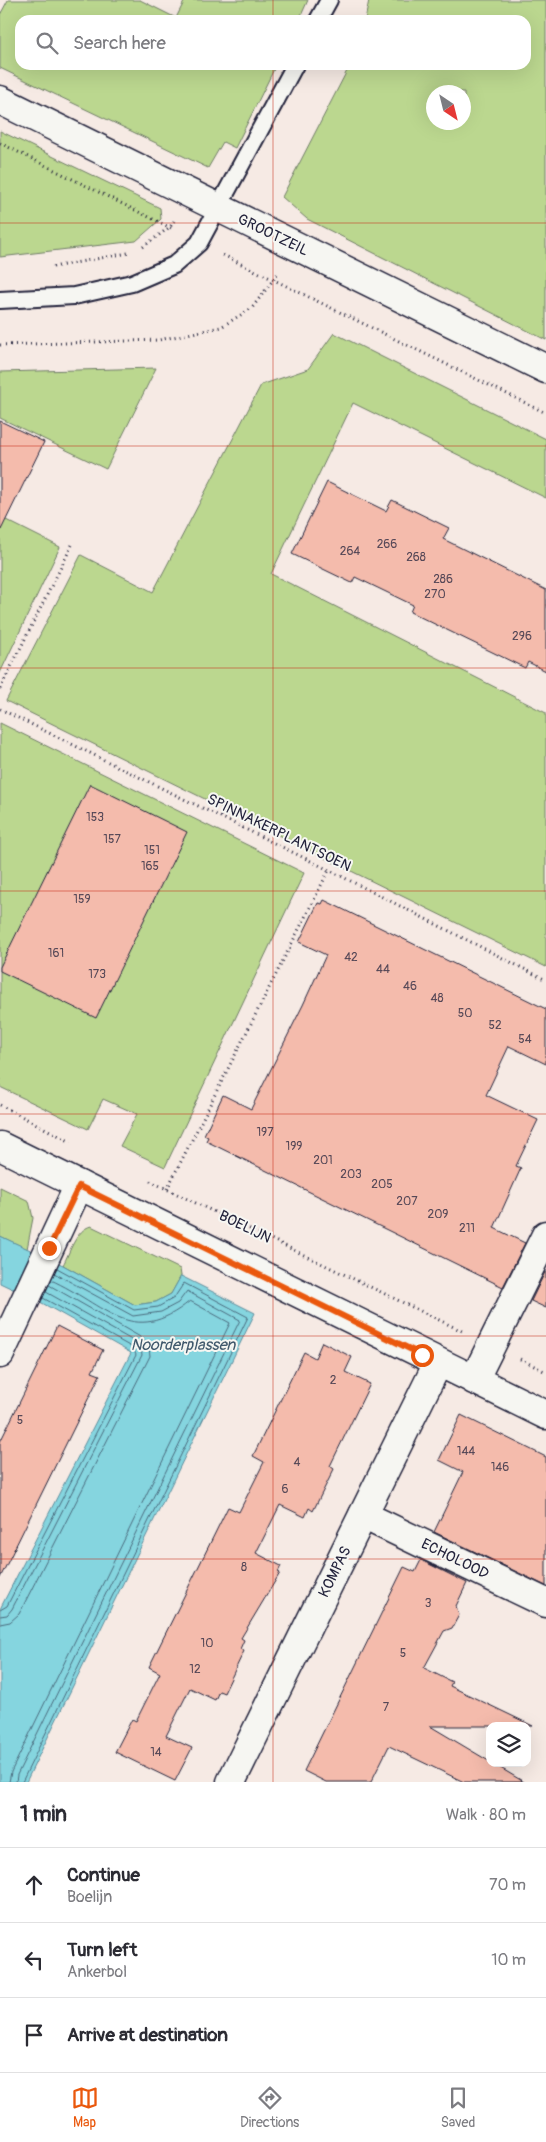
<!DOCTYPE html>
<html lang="en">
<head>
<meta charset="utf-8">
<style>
	:root { --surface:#fff; --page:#f2f2f3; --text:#2b2b33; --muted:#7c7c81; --line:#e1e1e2; --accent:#ea580c }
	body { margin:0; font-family:Pangolin,sans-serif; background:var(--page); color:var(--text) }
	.controls { position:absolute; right:15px; bottom:15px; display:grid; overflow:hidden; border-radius:10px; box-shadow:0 5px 20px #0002 }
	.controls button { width:45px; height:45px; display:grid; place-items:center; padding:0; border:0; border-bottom:1px solid var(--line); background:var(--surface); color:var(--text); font:25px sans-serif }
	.compass { position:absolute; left:426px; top:85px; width:45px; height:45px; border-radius:50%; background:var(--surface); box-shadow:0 5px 20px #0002; rotate:145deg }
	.stop { position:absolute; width:15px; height:15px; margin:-11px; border:4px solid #ea580c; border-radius:50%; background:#fff }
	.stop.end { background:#ea580c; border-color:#fff; box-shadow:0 1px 5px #0008 }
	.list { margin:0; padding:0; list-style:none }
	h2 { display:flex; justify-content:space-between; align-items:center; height:65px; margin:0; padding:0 20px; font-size:21px }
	h2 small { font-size:16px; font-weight:400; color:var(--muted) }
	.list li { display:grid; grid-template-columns:32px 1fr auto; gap:15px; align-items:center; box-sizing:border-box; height:75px; padding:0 20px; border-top:1px solid var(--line) }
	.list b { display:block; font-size:19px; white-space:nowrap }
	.list p { margin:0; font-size:16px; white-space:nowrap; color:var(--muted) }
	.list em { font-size:16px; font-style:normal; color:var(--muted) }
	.icon { flex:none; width:28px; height:28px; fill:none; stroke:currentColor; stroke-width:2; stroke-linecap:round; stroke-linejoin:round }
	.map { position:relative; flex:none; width:546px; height:1782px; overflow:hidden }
	.search { position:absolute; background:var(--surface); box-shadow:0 5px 20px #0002; left:15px; right:15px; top:15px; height:55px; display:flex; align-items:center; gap:12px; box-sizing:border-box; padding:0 18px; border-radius:15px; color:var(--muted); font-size:19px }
	.sheet { height:290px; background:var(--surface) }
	nav { display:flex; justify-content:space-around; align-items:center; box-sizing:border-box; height:70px; border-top:1px solid var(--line); background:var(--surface); font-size:14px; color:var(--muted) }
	nav a { display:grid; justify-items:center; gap:2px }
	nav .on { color:var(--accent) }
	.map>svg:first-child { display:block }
	.green { fill:#bbd78f; stroke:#6e7c65; fill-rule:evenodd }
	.water { fill:#85d5df; stroke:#5d8d9d }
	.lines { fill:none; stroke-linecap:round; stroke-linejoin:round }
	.shore { stroke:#4a6a7d; stroke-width:1 }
	.building { fill:#f4bbac; stroke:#22223b }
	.service-casing { stroke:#22223b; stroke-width:20 }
	.minor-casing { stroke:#22223b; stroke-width:31 }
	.path { stroke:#22223b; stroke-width:3; stroke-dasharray:1 4; stroke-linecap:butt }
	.service { stroke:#f6f6f2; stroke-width:16 }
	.minor { stroke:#f6f6f2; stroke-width:28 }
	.route { stroke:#ea580c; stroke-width:6 }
	.grid { fill:none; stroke:#c8321e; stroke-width:1; stroke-opacity:0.55 }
	.labels { text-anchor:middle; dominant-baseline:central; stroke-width:4; stroke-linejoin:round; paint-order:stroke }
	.number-label { font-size:12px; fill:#564857 }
	.street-label { font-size:15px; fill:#22223b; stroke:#f6f6f2 }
	.water-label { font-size:16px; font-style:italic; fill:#40586c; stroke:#f6f6f2 }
</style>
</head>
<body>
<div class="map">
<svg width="546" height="1782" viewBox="0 0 546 1782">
	<rect width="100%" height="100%" fill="#f6eae4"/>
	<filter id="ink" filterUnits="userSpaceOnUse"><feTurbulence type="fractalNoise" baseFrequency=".02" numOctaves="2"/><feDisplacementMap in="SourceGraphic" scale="10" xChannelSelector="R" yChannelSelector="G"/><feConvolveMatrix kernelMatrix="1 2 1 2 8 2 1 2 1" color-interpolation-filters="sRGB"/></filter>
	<g filter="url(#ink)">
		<g class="green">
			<path d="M 8,0 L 140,0 L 176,18 L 185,0 L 308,0 L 299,20 L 20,20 L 20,65 L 276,65 L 235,148 L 223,142 L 208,168 L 0,68 L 0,15 Z"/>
			<path d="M 369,0 L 546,0 L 546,340 L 307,219 L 282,197 L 350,65 L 526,65 L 526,20 L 365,20 ZM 464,92 L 464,122 L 434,122 L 434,92 Z"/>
			<path d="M 0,131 L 160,208 L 161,219 L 136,241 L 0,257 Z"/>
			<path d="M 334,333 L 546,439 L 546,498 L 353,403 L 271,574 L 546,713 L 546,967 L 6,701 L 81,555 L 153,592 L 261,385 L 308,369 Z"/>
			<path d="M 156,368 L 106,469 L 0,418 L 0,372 Z"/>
			<path d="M 0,517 L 60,547 L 0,673 Z"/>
			<path d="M 0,723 L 304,873 L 165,1167 L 120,1146 L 137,1114 L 103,1099 L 88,1129 L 0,1087 Z"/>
			<path d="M 0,1187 L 29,1201 L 33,1218 L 27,1249 L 0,1236 Z"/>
			<path d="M 91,1226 L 180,1269 L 181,1276 L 171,1294 L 156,1302 L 135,1305 L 63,1265 C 70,1252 76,1230 91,1226 Z"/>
		</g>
		<path class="water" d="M 0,1236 L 63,1265 L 135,1305 L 156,1302 L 171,1294 L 181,1276 L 255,1313 L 26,1782 L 0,1782 L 0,1609 L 131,1353 L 42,1303 L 0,1283 Z"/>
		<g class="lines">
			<g class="shore">
				<path d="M 0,1610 L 7,1606 L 136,1355 L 133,1348 L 43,1298"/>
				<path d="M 0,1616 L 7,1615 L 12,1609 L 142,1355 L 141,1348 L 137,1343 L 46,1292"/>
				<path d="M 0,1624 L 10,1622 L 19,1614 L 150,1356 L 149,1347 L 142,1338 L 49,1285"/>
				<path d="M 9,1782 L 11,1772 L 230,1323 L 190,1301 C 132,1349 105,1304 51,1280"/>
				<path d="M 16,1782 L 17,1775 L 240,1320 L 187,1291 L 178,1303 L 161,1312 L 133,1316 L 54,1273"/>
				<path d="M 22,1782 L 248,1317 L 184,1283 L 174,1298 L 158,1307 L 134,1310 L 57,1268"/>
			</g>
		</g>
		<g class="building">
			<path d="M 0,421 L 44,442 L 0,532 Z"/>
			<path d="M 327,482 L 386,511 L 392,500 L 449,528 L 443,539 L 546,590 L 546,671 L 528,662 L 525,668 L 410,612 L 413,605 L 355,577 L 352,583 L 292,554 Z"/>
			<path d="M 90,784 L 187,832 L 96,1018 L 0,971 L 0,967 Z"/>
			<path d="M 324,900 L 546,1009 L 546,1064 L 509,1046 L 486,1095 L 538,1120 L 516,1166 L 521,1168 L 494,1228 L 525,1243 L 503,1287 L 206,1141 L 208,1137 L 204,1135 L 223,1095 L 251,1109 L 303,1005 L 326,955 L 299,942 L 318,903 L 322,904 Z"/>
			<path d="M 546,1270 L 546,1308 L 531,1301 Z"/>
			<path d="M 57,1326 L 103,1350 L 92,1372 L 100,1375 L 0,1578 L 0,1442 Z"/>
			<path d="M 322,1342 L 352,1357 L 345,1372 L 370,1384 L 330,1466 L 334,1469 L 313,1511 L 309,1508 L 305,1517 L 280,1505 L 256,1553 L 281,1566 L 278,1572 L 280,1573 L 241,1638 L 244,1640 L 240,1649 L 244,1651 L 224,1693 L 219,1691 L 215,1700 L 190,1688 L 166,1736 L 192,1748 L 175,1781 L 115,1752 L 132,1719 L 136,1721 L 160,1673 L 149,1667 L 228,1507 L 239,1512 L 264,1462 L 253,1456 L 304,1352 L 315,1358 Z"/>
			<path d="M 461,1415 L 546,1457 L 546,1586 L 434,1532 L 463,1472 L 439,1460 Z"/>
			<path d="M 421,1560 L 467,1583 L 456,1606 L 459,1615 L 452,1628 L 444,1631 L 424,1668 L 452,1682 L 450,1686 L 533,1726 L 430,1726 L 524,1782 L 464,1782 L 389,1746 L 371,1782 L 326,1782 L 304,1771 L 404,1567 L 415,1572 Z"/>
		</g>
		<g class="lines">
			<g class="service-casing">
				<g id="service">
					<path d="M 318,20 L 329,0"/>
					<path d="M 0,300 L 74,296 L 132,283 L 174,265 L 199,243 L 295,65"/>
				</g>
			</g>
			<g class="minor-casing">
				<g id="minor">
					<path d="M 0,100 L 546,369"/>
					<path d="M 0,1146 L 546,1415"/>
					<path d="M 0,1354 L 79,1185"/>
					<path d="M 474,1380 L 546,1235"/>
					<path d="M 363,1515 L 546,1603"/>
					<path d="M 231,1782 L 438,1363"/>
				</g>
			</g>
			<g class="path">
				<path d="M 0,143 L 173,229"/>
				<path d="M 143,247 L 170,227 L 174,221"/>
				<path d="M 223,255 L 546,413"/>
				<path d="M 53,267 L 128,253"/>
				<path d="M 0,345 L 159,340 L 221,327 L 252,308 L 279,272"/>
				<path d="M 0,689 L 73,543"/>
				<path d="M 0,709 L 329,870 L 546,980"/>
				<path d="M 0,1105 L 71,1142"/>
				<path d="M 150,1181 L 462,1331"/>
				<path d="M 167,1189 L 329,870"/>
				<path d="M 520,1359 L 546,1372"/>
			</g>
			<use href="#service" class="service"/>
			<use href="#minor" class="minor"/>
		</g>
	</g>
	<g class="lines" filter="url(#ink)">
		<path class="route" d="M 49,1248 L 79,1186 L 422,1355"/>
	</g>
	<path class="grid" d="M 273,0 L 273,20M 273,65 L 273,1782M 0,223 L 546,223M 0,446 L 546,446M 0,668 L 546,668M 0,891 L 546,891M 0,1114 L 546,1114M 0,1336 L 546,1336M 0,1559 L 546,1559"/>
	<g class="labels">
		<g class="number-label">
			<text x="387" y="544">266</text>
			<text x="350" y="551">264</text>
			<text x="416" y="557">268</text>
			<text x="443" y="579">286</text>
			<text x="435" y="594">270</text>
			<text x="522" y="636">296</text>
			<text x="95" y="817">153</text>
			<text x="112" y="839">157</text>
			<text x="152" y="850">151</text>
			<text x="150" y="866">165</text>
			<text x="82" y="899">159</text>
			<text x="56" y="953">161</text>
			<text x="351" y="957">42</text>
			<text x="383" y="969">44</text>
			<text x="97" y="974">173</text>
			<text x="410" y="986">46</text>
			<text x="437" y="998">48</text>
			<text x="465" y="1013">50</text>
			<text x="495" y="1025">52</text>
			<text x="525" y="1039">54</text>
			<text x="265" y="1132">197</text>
			<text x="294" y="1146">199</text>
			<text x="323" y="1160">201</text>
			<text x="351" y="1174">203</text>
			<text x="382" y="1184">205</text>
			<text x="407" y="1201">207</text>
			<text x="438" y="1214">209</text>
			<text x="467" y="1228">211</text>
			<text x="333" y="1380">2</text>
			<text x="20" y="1420">5</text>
			<text x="466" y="1451">144</text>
			<text x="297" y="1462">4</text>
			<text x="500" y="1467">146</text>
			<text x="285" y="1489">6</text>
			<text x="244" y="1567">8</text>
			<text x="428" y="1603">3</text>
			<text x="207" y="1643">10</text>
			<text x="403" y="1653">5</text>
			<text x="195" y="1669">12</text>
			<text x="386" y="1707">7</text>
			<text x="156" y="1752">14</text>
		</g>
		<g class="street-label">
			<text transform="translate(273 235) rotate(26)">GROOTZEIL</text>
			<text transform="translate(279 833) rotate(26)">SPINNAKERPLANTSOEN</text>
			<text transform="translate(245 1227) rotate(26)">BOELIJN</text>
			<text transform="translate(455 1559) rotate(26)">ECHOLOOD</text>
			<text transform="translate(335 1572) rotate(-64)">KOMPAS</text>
		</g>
		<g class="water-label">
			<text x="183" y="1345">Noorderplassen</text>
		</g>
	</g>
</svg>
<div class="controls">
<button><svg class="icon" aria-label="layers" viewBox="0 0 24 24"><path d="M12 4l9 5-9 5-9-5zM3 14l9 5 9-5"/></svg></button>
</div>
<svg class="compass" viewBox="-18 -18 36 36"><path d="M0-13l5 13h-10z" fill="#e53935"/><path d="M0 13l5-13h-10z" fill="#7c7c81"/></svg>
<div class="stop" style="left:422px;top:1355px"></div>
<div class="stop end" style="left:49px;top:1248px"></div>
<div class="search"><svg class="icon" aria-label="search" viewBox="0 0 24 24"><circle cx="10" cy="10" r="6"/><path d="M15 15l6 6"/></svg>Search here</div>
</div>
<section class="sheet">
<h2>1 min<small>Walk · 80 m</small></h2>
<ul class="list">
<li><svg class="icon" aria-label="ahead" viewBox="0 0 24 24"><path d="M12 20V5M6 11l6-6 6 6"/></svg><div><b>Continue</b><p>Boelijn</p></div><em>70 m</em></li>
<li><svg class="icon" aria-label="left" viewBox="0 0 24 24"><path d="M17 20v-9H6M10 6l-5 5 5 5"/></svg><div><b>Turn left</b><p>Ankerbol</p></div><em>10 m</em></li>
<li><svg class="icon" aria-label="arrive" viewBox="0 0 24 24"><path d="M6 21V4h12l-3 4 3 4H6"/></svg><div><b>Arrive at destination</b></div></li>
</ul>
</section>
<nav>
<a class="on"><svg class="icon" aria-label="map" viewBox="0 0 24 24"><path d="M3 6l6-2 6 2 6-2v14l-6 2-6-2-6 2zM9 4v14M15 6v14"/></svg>Map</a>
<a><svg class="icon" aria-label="directions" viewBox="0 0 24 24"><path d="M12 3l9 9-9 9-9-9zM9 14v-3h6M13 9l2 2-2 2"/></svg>Directions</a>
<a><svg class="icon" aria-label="saved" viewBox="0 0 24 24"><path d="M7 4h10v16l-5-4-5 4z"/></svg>Saved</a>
</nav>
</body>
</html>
